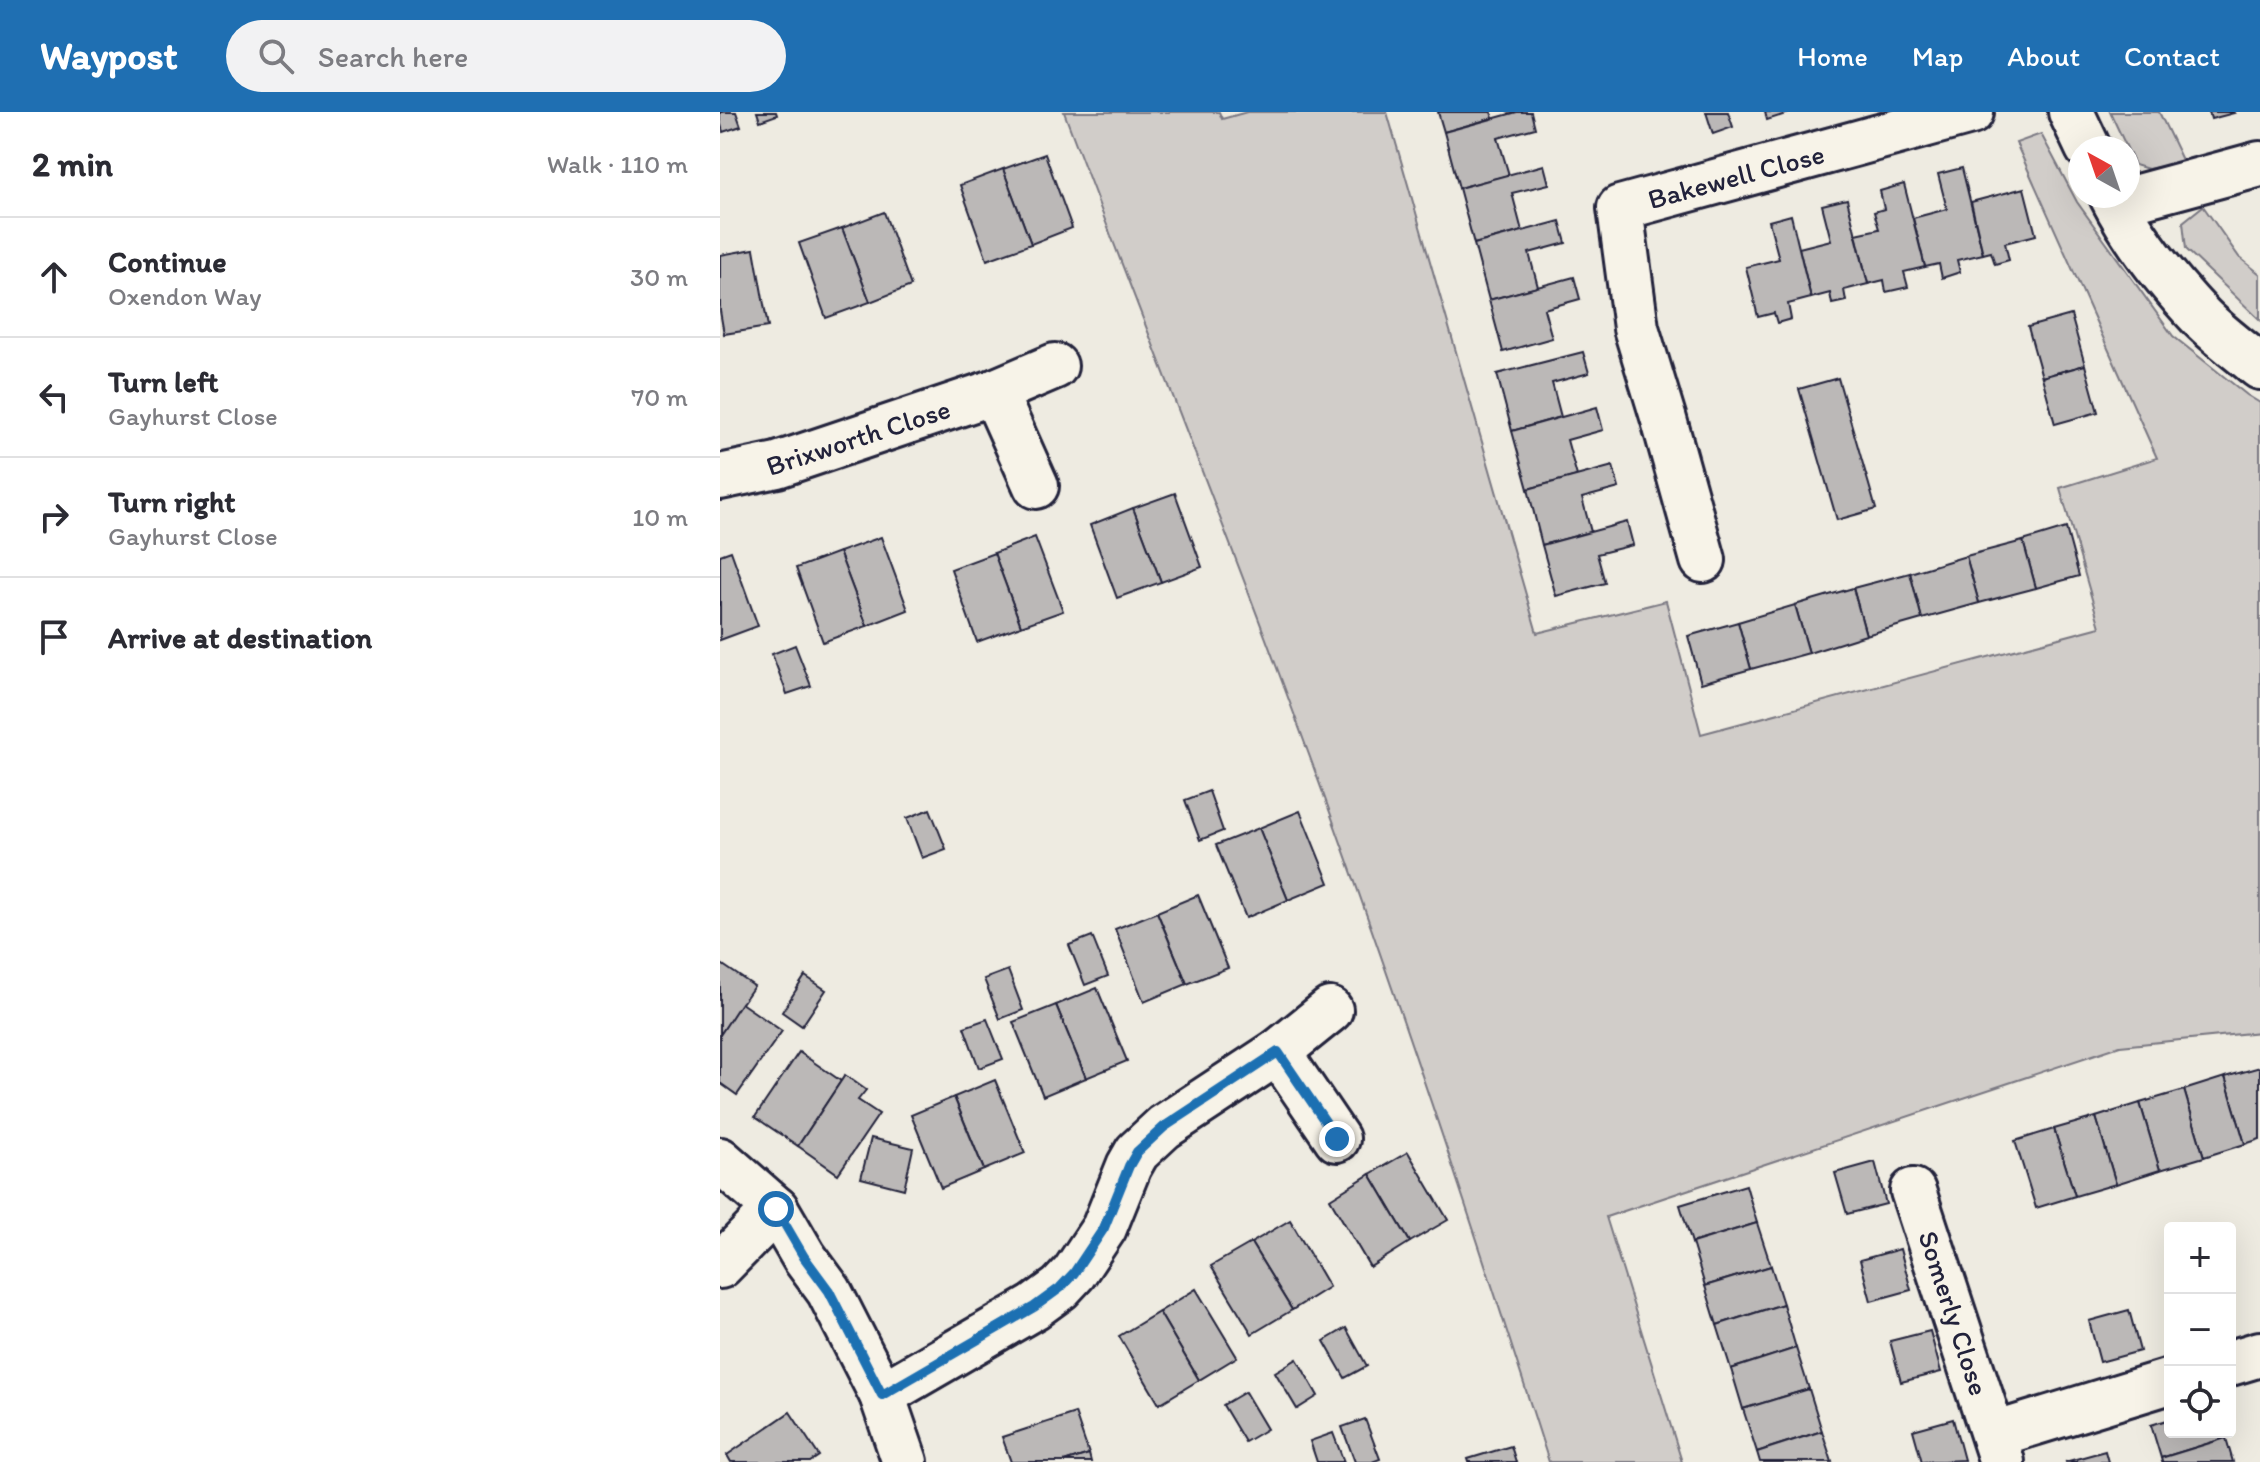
<!DOCTYPE html>
<html lang="en">
<head>
<meta charset="utf-8">
<style>
	:root { --surface:#fff; --page:#f2f2f3; --text:#2b2b33; --muted:#7c7c81; --line:#e1e1e2; --accent:#1f6fb2 }
	body { margin:0; font-family:Itim,sans-serif; background:var(--page); color:var(--text) }
	.controls { position:absolute; right:24px; bottom:24px; display:grid; overflow:hidden; border-radius:8px; box-shadow:0 8px 32px #0002 }
	.controls button { width:72px; height:72px; display:grid; place-items:center; padding:0; border:0; border-bottom:2px solid var(--line); background:var(--surface); color:var(--text); font:40px sans-serif }
	.compass { position:absolute; left:1348px; top:24px; width:72px; height:72px; border-radius:50%; background:var(--surface); box-shadow:0 8px 32px #0002; rotate:320deg }
	.stop { position:absolute; width:24px; height:24px; margin:-18px; border:6px solid #1f6fb2; border-radius:50%; background:#fff }
	.stop.end { background:#1f6fb2; border-color:#fff; box-shadow:0 2px 8px #0008 }
	.list { margin:0; padding:0; list-style:none }
	h2 { display:flex; justify-content:space-between; align-items:center; height:104px; margin:0; padding:0 32px; font-size:34px }
	h2 small { font-size:26px; font-weight:400; color:var(--muted) }
	.list li { display:grid; grid-template-columns:52px 1fr auto; gap:24px; align-items:center; box-sizing:border-box; height:120px; padding:0 32px; border-top:2px solid var(--line) }
	.list b { display:block; font-size:30px; white-space:nowrap }
	.list p { margin:0; font-size:26px; white-space:nowrap; color:var(--muted) }
	.list em { font-size:26px; font-style:normal; color:var(--muted) }
	.icon { flex:none; width:44px; height:44px; fill:none; stroke:currentColor; stroke-width:2; stroke-linecap:round; stroke-linejoin:round }
	.map { position:relative; flex:none; width:1540px; height:1350px; overflow:hidden }
	header { display:flex; align-items:center; gap:48px; box-sizing:border-box; height:112px; padding:0 40px; background:var(--accent); color:#fff }
	header strong { font-size:38px }
	nav { display:flex; gap:44px; margin-inline-start:auto; font-size:28px }
	.search { width:560px; height:72px; background:var(--page); display:flex; align-items:center; gap:20px; box-sizing:border-box; padding:0 28px; border-radius:44px; color:var(--muted); font-size:30px }
	main { display:flex }
	aside { flex:1; background:var(--surface) }
	.map>svg:first-child { display:block }
	.green { fill:#d1cdc9; stroke:#7a7882; stroke-width:2 }
	.building { fill:#bbb8b7; stroke:#22223b; stroke-width:2 }
	.lines { fill:none; stroke-linecap:round; stroke-linejoin:round }
	.minor-casing { stroke:#22223b; stroke-width:50 }
	.tertiary-casing { stroke:#22223b; stroke-width:50 }
	.minor { stroke:#f7f3e8; stroke-width:44 }
	.tertiary { stroke:#f7f3e8; stroke-width:44 }
	.route { stroke:#1f6fb2; stroke-width:10 }
	.labels { text-anchor:middle; dominant-baseline:central; stroke-width:8; stroke-linejoin:round; paint-order:stroke }
	.street-label { font-size:28px; fill:#22223b; stroke:#f7f3e8 }
</style>
</head>
<body>
<header>
<strong>Waypost</strong>
<div class="search"><svg class="icon" aria-label="search" viewBox="0 0 24 24"><circle cx="10" cy="10" r="6"/><path d="M15 15l6 6"/></svg>Search here</div>
<nav><a>Home</a><a>Map</a><a>About</a><a>Contact</a></nav>
</header>
<main>
<aside>
<h2>2 min<small>Walk · 110 m</small></h2>
<ul class="list">
<li><svg class="icon" aria-label="ahead" viewBox="0 0 24 24"><path d="M12 20V5M6 11l6-6 6 6"/></svg><div><b>Continue</b><p>Oxendon Way</p></div><em>30 m</em></li>
<li><svg class="icon" aria-label="left" viewBox="0 0 24 24"><path d="M17 20v-9H6M10 6l-5 5 5 5"/></svg><div><b>Turn left</b><p>Gayhurst Close</p></div><em>70 m</em></li>
<li><svg class="icon" aria-label="right" viewBox="0 0 24 24"><path d="M7 20v-9h11M14 6l5 5-5 5"/></svg><div><b>Turn right</b><p>Gayhurst Close</p></div><em>10 m</em></li>
<li><svg class="icon" aria-label="arrive" viewBox="0 0 24 24"><path d="M6 21V4h12l-3 4 3 4H6"/></svg><div><b>Arrive at destination</b></div></li>
</ul>
</aside>
<div class="map">
<svg width="1540" height="1350" viewBox="0 0 1540 1350">
	<rect width="100%" height="100%" fill="#eeebe1"/>
	<filter id="ink" filterUnits="userSpaceOnUse"><feTurbulence type="fractalNoise" baseFrequency=".0125" numOctaves="2"/><feDisplacementMap in="SourceGraphic" scale="16" xChannelSelector="R" yChannelSelector="G"/><feConvolveMatrix kernelMatrix="1 2 1 2 8 2 1 2 1" color-interpolation-filters="sRGB"/></filter>
	<g filter="url(#ink)">
		<g class="green">
			<path d="M 344,0 L 499,0 L 502,7 L 527,0 L 667,0 L 817,521 L 946,489 L 981,622 L 1380,515 L 1340,376 L 1437,346 L 1296,31 L 1321,22 L 1357,90 L 1453,224 L 1527,283 L 1540,291 L 1540,920 L 1400,934 L 886,1105 L 962,1350 L 829,1350 C 753,1112 674,874 588,640 C 510,425 424,214 344,0 Z"/>
			<path d="M 1390,0 L 1439,0 L 1463,50 L 1428,57 L 1415,53 Z"/>
			<path d="M 1483,94 L 1519,145 L 1540,162 L 1540,208 L 1466,137 L 1463,110 Z"/>
		</g>
		<g class="building">
			<path d="M 0,0 L 16,0 L 21,14 L 3,20 L 0,9 Z"/>
			<path d="M 37,0 L 56,0 L 57,3 L 40,9 Z"/>
			<path d="M 718,0 L 771,0 L 773,6 L 724,20 Z"/>
			<path d="M 797,0 L 811,0 L 815,16 L 778,26 L 789,63 L 739,76 L 724,20 Z"/>
			<path d="M 986,0 L 1008,0 L 1013,15 L 993,22 Z"/>
			<path d="M 1045,0 L 1072,0 L 1047,8 Z"/>
			<path d="M 1489,0 L 1513,0 L 1514,1 L 1491,7 Z"/>
			<path d="M 325,42 L 352,116 L 311,132 L 283,57 Z"/>
			<path d="M 824,53 L 829,72 L 792,81 L 802,119 L 754,132 L 739,76 Z"/>
			<path d="M 1242,56 L 1263,142 L 1237,148 L 1240,160 L 1222,166 L 1219,152 L 1205,155 L 1193,106 L 1227,97 L 1218,62 Z"/>
			<path d="M 283,57 L 311,132 L 267,148 L 240,73 Z"/>
			<path d="M 1184,72 L 1205,155 L 1184,160 L 1188,175 L 1166,180 L 1164,168 L 1148,172 L 1136,122 L 1159,117 L 1154,100 L 1164,97 L 1160,79 Z"/>
			<path d="M 1304,76 L 1316,123 L 1285,131 L 1289,148 L 1275,152 L 1271,140 L 1263,142 L 1251,90 Z"/>
			<path d="M 1127,87 L 1148,172 L 1124,178 L 1126,189 L 1112,192 L 1110,181 L 1091,186 L 1079,136 L 1111,128 L 1102,93 Z"/>
			<path d="M 164,100 L 191,174 L 150,190 L 122,116 Z"/>
			<path d="M 1071,103 L 1091,186 L 1068,192 L 1071,207 L 1057,211 L 1054,201 L 1038,205 L 1026,155 L 1059,147 L 1049,109 Z"/>
			<path d="M 840,109 L 846,131 L 809,141 L 818,175 L 769,188 L 754,132 Z"/>
			<path d="M 122,116 L 150,190 L 106,206 L 79,131 Z"/>
			<path d="M 34,137 L 48,215 L 4,222 L 0,199 L 0,143 Z"/>
			<path d="M 854,165 L 860,187 L 824,197 L 832,226 L 783,240 L 769,188 Z"/>
			<path d="M 1351,203 L 1365,253 L 1322,265 L 1308,215 Z"/>
			<path d="M 863,240 L 869,261 L 832,271 L 841,305 L 792,319 L 777,262 Z"/>
			<path d="M 1365,253 L 1378,300 L 1335,312 L 1322,265 Z"/>
			<path d="M 1118,266 L 1156,397 L 1117,408 L 1079,277 Z"/>
			<path d="M 877,295 L 883,318 L 847,328 L 857,364 L 808,377 L 792,319 Z"/>
			<path d="M 893,354 L 899,376 L 862,386 L 871,420 L 822,433 L 808,377 Z"/>
			<path d="M 455,381 L 482,455 L 441,470 L 413,396 Z"/>
			<path d="M 413,396 L 441,470 L 397,486 L 370,413 Z"/>
			<path d="M 907,410 L 913,433 L 877,442 L 885,471 L 836,484 L 822,433 Z"/>
			<path d="M 1346,416 L 1359,464 L 1316,476 L 1303,429 Z"/>
			<path d="M 161,425 L 188,498 L 147,514 L 119,440 Z"/>
			<path d="M 315,425 L 343,499 L 301,514 L 274,441 Z"/>
			<path d="M 1303,429 L 1316,476 L 1259,491 L 1246,444 Z"/>
			<path d="M 11,439 L 38,514 L 0,528 L 0,443 Z"/>
			<path d="M 119,440 L 147,514 L 103,530 L 76,456 Z"/>
			<path d="M 274,441 L 301,514 L 257,530 L 231,457 Z"/>
			<path d="M 1246,444 L 1259,491 L 1202,507 L 1190,461 Z"/>
			<path d="M 1190,461 L 1202,507 L 1146,523 L 1133,476 Z"/>
			<path d="M 1133,476 L 1146,523 L 1089,541 L 1075,493 Z"/>
			<path d="M 1075,493 L 1089,541 L 1031,557 L 1018,510 Z"/>
			<path d="M 1018,510 L 1031,557 L 981,571 L 968,524 Z"/>
			<path d="M 75,533 L 91,574 L 67,582 L 52,542 Z"/>
			<path d="M 489,679 L 503,719 L 480,728 L 465,688 Z"/>
			<path d="M 210,697 L 226,737 L 202,746 L 187,706 Z"/>
			<path d="M 580,699 L 609,771 L 568,788 L 539,716 Z"/>
			<path d="M 539,716 L 568,788 L 526,806 L 496,733 Z"/>
			<path d="M 478,783 L 508,856 L 467,872 L 437,800 Z"/>
			<path d="M 437,800 L 467,872 L 424,890 L 395,817 Z"/>
			<path d="M 372,824 L 388,864 L 365,873 L 349,833 Z"/>
			<path d="M 0,851 L 34,874 L 0,923 Z"/>
			<path d="M 288,858 L 303,898 L 280,907 L 264,867 Z"/>
			<path d="M 85,864 L 106,878 L 82,914 L 62,900 Z"/>
			<path d="M 377,876 L 407,949 L 366,966 L 336,893 Z"/>
			<path d="M 21,891 L 62,919 L 17,983 L 0,971 L 0,923 Z"/>
			<path d="M 336,893 L 366,966 L 323,984 L 293,910 Z"/>
			<path d="M 267,907 L 283,947 L 259,956 L 244,915 Z"/>
			<path d="M 79,940 L 121,969 L 78,1034 L 35,1005 Z"/>
			<path d="M 1540,955 L 1540,1027 L 1525,1032 L 1505,965 Z"/>
			<path d="M 125,963 L 146,978 L 138,988 L 159,1002 L 118,1062 L 78,1034 Z"/>
			<path d="M 1505,965 L 1525,1032 L 1484,1045 L 1464,978 Z"/>
			<path d="M 275,968 L 305,1041 L 264,1058 L 234,985 Z"/>
			<path d="M 1464,978 L 1484,1045 L 1440,1058 L 1420,991 Z"/>
			<path d="M 234,985 L 264,1058 L 221,1076 L 191,1003 Z"/>
			<path d="M 1420,991 L 1440,1058 L 1396,1072 L 1376,1005 Z"/>
			<path d="M 1376,1005 L 1396,1072 L 1355,1084 L 1334,1017 Z"/>
			<path d="M 1334,1017 L 1355,1084 L 1316,1096 L 1295,1029 Z"/>
			<path d="M 151,1026 L 193,1036 L 184,1077 L 141,1066 Z"/>
			<path d="M 688,1040 L 728,1108 L 690,1130 L 650,1062 Z"/>
			<path d="M 1155,1050 L 1166,1092 L 1127,1102 L 1115,1061 Z"/>
			<path d="M 650,1062 L 690,1130 L 650,1155 L 610,1087 Z"/>
			<path d="M 1026,1073 L 1037,1111 L 972,1131 L 960,1093 Z"/>
			<path d="M 570,1108 L 609,1175 L 572,1198 L 531,1131 Z"/>
			<path d="M 1037,1111 L 1051,1154 L 985,1174 L 972,1131 Z"/>
			<path d="M 531,1131 L 572,1198 L 532,1222 L 491,1154 Z"/>
			<path d="M 1180,1137 L 1191,1178 L 1151,1189 L 1140,1148 Z"/>
			<path d="M 1051,1154 L 1063,1192 L 997,1213 L 985,1174 Z"/>
			<path d="M 476,1177 L 517,1245 L 479,1268 L 439,1200 Z"/>
			<path d="M 1063,1192 L 1076,1236 L 1011,1257 L 997,1213 Z"/>
			<path d="M 1409,1198 L 1420,1239 L 1380,1250 L 1369,1209 Z"/>
			<path d="M 439,1200 L 479,1268 L 439,1292 L 399,1224 Z"/>
			<path d="M 626,1216 L 647,1254 L 625,1266 L 604,1229 Z"/>
			<path d="M 1210,1219 L 1221,1260 L 1181,1270 L 1170,1229 Z"/>
			<path d="M 1076,1236 L 1089,1277 L 1023,1297 L 1011,1257 Z"/>
			<path d="M 577,1247 L 598,1284 L 577,1297 L 555,1260 Z"/>
			<path d="M 1089,1277 L 1102,1319 L 1037,1340 L 1023,1297 Z"/>
			<path d="M 525,1280 L 547,1317 L 525,1330 L 503,1293 Z"/>
			<path d="M 70,1300 L 99,1344 L 90,1350 L 11,1350 L 7,1343 Z"/>
			<path d="M 355,1301 L 369,1342 L 344,1350 L 291,1350 L 282,1325 Z"/>
			<path d="M 645,1307 L 660,1347 L 652,1350 L 635,1350 L 622,1315 Z"/>
			<path d="M 1233,1307 L 1244,1348 L 1202,1350 L 1193,1318 Z"/>
			<path d="M 1450,1307 L 1450,1320 L 1504,1320 L 1506,1326 L 1441,1346 L 1431,1313 Z"/>
			<path d="M 1102,1319 L 1112,1350 L 1040,1350 L 1037,1340 Z"/>
			<path d="M 613,1321 L 624,1350 L 597,1350 L 590,1329 Z"/>
			<path d="M 1506,1326 L 1513,1350 L 1442,1350 L 1441,1346 Z"/>
			<path d="M 791,1334 L 796,1350 L 749,1350 L 748,1347 Z"/>
			<path d="M 1385,1339 L 1388,1350 L 1345,1350 Z"/>
			<path d="M 369,1342 L 371,1350 L 344,1350 Z"/>
		</g>
		<g class="lines">
			<g class="minor-casing">
				<g id="minor">
					<path d="M 1396,91 L 1540,52"/>
					<path d="M 274,280 L 316,374"/>
					<path d="M 0,365 L 57,353 L 274,280 L 335,254"/>
					<path d="M 983,448 L 944,308 L 916,216 L 900,96 L 1251,0"/>
					<path d="M 558,940 L 617,1027"/>
					<path d="M 0,1048 L 56,1097 L 84,1145 L 109,1179 L 162,1283 L 185,1350"/>
					<path d="M 1193,1079 L 1282,1350"/>
					<path d="M 0,1154 L 56,1097"/>
					<path d="M 1510,1251 L 1540,1242"/>
					<path d="M 162,1283 L 314,1195 L 340,1176 L 354,1161 L 384,1116 L 409,1054 L 417,1040 L 444,1015 L 558,940 L 610,898"/>
					<path d="M 1274,1323 L 1450,1269"/>
				</g>
			</g>
			<g class="tertiary-casing">
				<g id="tertiary">
					<path d="M 1351,0 L 1368,36"/>
					<path d="M 1392,84 C 1414,128 1448,170 1482,206 C 1500,224 1521,239 1540,255"/>
				</g>
			</g>
			<use href="#minor" class="minor"/>
			<use href="#tertiary" class="tertiary"/>
		</g>
	</g>
	<g class="lines" filter="url(#ink)">
		<path class="route" d="M 56,1097 L 84,1145 L 109,1179 L 162,1283 L 314,1195 L 340,1176 L 354,1161 L 384,1116 L 409,1054 L 417,1040 L 444,1015 L 558,940 L 617,1027"/>
	</g>
	<g class="labels">
		<g class="street-label">
			<text transform="translate(1016 64) rotate(-15)">Bakewell Close</text>
			<text transform="translate(138 325) rotate(-18)">Brixworth Close</text>
			<text transform="translate(1234 1201) rotate(72)">Somerly Close</text>
		</g>
	</g>
</svg>
<div class="controls">
<button>+</button>
<button>−</button>
<button><svg class="icon" aria-label="locate" viewBox="0 0 24 24"><circle cx="12" cy="12" r="6"/><path d="M12 2v4M12 18v4M2 12h4M18 12h4"/></svg></button>
</div>
<svg class="compass" viewBox="-18 -18 36 36"><path d="M0-13l5 13h-10z" fill="#e53935"/><path d="M0 13l5-13h-10z" fill="#7c7c81"/></svg>
<div class="stop" style="left:56px;top:1097px"></div>
<div class="stop end" style="left:617px;top:1027px"></div>
</div>
</main>
</body>
</html>
